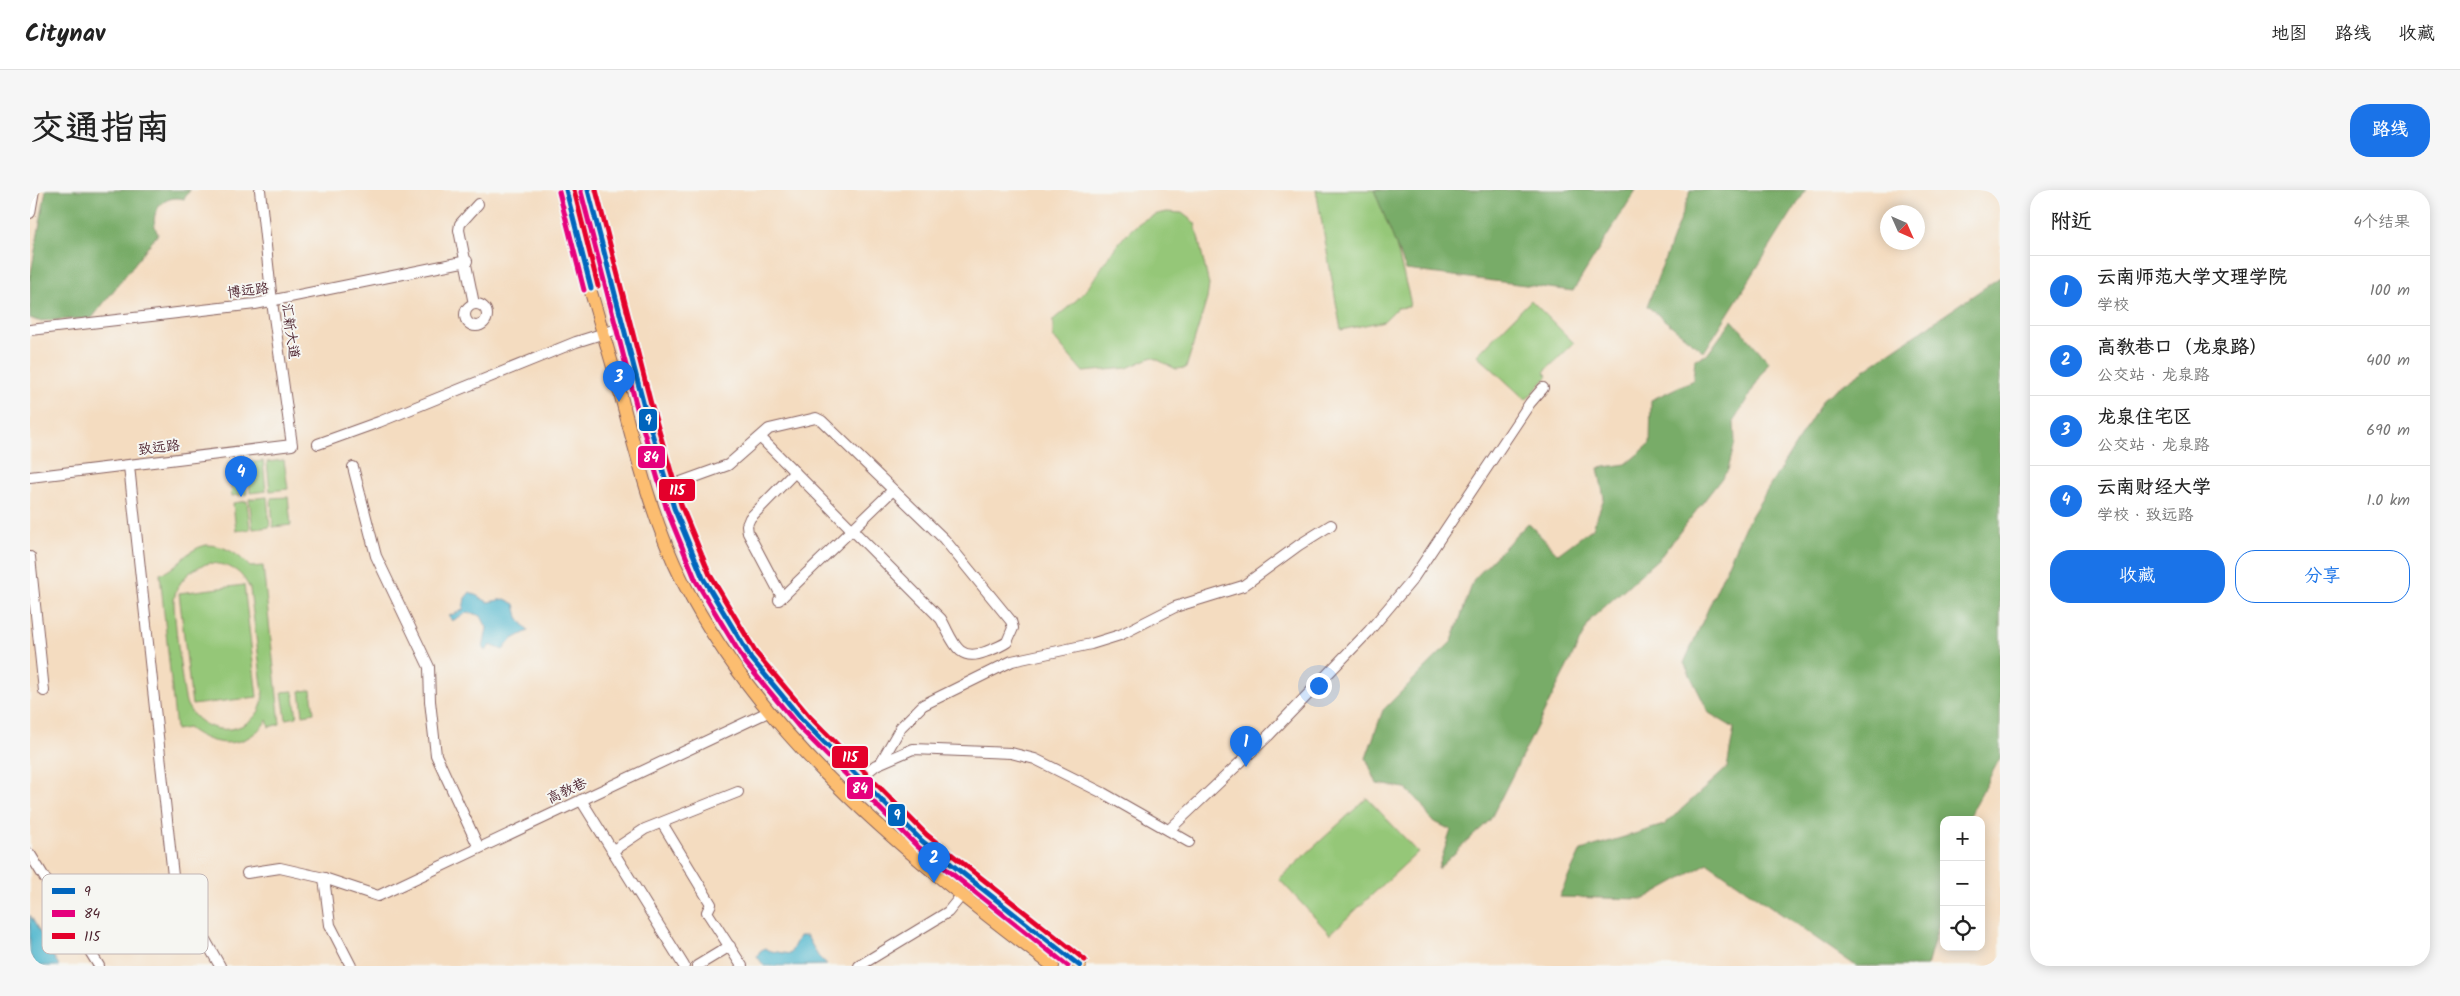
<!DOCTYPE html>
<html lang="zh">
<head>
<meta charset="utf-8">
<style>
	:root { --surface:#fff; --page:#f6f6f6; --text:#222; --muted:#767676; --line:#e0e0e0; --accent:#1a73e8 }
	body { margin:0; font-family:Kalam,"LXGW WenKai TC",sans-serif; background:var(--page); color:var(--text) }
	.controls { position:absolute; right:15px; bottom:15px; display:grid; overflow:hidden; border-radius:10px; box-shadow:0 2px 12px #0003 }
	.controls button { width:45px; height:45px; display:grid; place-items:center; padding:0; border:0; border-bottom:1px solid var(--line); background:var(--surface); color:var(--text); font:25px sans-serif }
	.compass { position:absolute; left:1850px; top:15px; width:45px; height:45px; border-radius:50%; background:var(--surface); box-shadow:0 2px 12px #0003; rotate:135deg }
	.you { position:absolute; left:1288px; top:495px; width:18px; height:18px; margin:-12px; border:4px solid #fff; border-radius:50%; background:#1a73e8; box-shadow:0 0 0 8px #1a73e833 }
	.badge { display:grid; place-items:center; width:32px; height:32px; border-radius:50%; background:var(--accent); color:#fff; font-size:16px; font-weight:700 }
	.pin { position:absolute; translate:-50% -41px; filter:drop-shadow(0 1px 2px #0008) }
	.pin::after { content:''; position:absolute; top:26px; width:18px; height:15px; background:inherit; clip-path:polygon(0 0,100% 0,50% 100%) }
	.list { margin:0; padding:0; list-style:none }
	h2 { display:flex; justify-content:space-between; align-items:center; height:65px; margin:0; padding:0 20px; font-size:21px }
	h2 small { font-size:16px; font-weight:400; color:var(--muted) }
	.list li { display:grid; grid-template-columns:32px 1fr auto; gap:15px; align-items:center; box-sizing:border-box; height:70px; padding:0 20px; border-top:1px solid var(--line) }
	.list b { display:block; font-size:19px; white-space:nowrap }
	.list p { margin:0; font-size:16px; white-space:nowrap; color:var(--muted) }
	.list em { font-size:16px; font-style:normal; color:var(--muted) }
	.actions { display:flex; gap:10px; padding:15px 20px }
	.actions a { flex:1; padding:11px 0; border:1px solid var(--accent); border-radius:20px; text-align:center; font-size:18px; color:var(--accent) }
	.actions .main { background:var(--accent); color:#fff }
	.icon { flex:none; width:28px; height:28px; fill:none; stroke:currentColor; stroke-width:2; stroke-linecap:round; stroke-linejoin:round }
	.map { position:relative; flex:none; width:1970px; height:776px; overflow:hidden; border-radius:20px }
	header { display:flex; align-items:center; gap:30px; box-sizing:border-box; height:70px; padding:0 25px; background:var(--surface); border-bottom:1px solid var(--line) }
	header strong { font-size:24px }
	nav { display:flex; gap:28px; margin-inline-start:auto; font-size:18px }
	.intro { display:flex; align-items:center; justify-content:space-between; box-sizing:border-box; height:120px; padding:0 30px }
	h1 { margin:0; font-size:35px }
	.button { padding:12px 22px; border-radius:20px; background:var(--accent); color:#fff; font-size:18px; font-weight:700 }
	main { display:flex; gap:30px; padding:0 30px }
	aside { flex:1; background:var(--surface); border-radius:20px; box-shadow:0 2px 12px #0003 }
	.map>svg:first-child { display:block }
	.green { fill:#95c778; stroke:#707352; fill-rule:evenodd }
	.forest { fill:#78ac68; stroke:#61664a }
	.water { fill:#4eb6cd; stroke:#4c6a7c }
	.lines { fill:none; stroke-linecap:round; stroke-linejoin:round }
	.minor-casing { stroke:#86615f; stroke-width:12 }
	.major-casing { stroke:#86615f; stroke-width:14 }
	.minor { stroke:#fff; stroke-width:10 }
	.major { stroke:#fcbd6f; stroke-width:12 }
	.bus-1-casing { stroke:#f6f6f2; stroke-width:9 }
	.bus-2-casing { stroke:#f6f6f2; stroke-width:9 }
	.bus-3-casing { stroke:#f6f6f2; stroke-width:9 }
	.bus-1 { stroke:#0065bd; stroke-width:5 }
	.bus-2 { stroke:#e5007d; stroke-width:5 }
	.bus-3 { stroke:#e4002b; stroke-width:5 }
	.labels { text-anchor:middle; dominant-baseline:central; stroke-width:4; stroke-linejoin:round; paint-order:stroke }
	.street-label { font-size:14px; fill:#4a1f2b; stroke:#f6f6f2 }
	.key { fill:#f6f6f2; stroke:#c2b6b6; stroke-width:1 }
	.key-label { font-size:14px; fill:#4a1f2b }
	.line-badge { stroke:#f6f6f2; stroke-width:2 }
	.badge-label { font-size:14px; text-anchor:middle; font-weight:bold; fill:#fff }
</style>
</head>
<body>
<header>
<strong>Citynav</strong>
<nav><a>地图</a><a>路线</a><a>收藏</a></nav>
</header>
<div class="intro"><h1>交通指南</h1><a class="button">路线</a></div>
<main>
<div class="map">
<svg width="1970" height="776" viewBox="0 0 1970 776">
	<rect width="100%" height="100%" fill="#f6f6f2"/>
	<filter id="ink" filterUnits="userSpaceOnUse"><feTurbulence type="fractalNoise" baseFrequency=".02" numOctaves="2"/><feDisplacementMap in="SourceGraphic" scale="10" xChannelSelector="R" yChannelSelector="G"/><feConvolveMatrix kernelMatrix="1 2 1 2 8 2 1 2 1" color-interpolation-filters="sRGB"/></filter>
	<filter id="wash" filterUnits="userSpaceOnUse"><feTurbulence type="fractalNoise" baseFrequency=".0096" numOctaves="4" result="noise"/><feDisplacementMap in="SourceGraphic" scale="20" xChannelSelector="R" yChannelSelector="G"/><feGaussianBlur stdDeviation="1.12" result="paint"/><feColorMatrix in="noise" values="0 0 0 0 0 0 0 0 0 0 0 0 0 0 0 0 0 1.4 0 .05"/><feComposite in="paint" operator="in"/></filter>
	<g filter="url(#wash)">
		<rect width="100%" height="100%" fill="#f4dcc0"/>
		<g class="green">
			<path d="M 1286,0 L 1352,0 L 1380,110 L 1379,117 L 1367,118 L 1354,131 L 1311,140 Z"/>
			<path d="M 1137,22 L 1152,23 L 1165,33 L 1179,95 L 1177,109 L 1156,178 L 1146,179 L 1122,167 L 1097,178 L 1053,182 L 1023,147 L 1023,130 C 1033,121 1046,112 1055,101 C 1078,72 1096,27 1137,22 Z"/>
			<path d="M 1501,110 L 1544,153 L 1514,182 L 1518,186 L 1496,210 L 1447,165 Z"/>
			<path d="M 254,270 L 258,299 L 240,301 L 237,272 Z"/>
			<path d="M 233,271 L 236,301 L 220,303 L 217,273 Z"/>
			<path d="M 213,272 L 217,304 L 202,306 L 198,274 Z"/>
			<path d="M 237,307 L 240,337 L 223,339 L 219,309 Z"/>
			<path d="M 258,307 L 261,335 L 243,337 L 241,308 Z"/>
			<path d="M 217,311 L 220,339 L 206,341 L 203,313 Z"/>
			<path d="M 176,355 C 195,355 207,363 220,377 L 233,376 L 250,534 L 239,537 L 237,530 C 217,559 185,559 158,538 L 146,540 L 130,384 C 148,379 154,360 176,355 ZM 180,373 C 201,375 211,380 220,399 L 233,503 C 233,518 227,527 215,534 C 194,546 168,537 157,515 C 153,508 144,424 144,413 C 144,409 145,405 146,401 C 152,387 165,376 180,373 Z"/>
			<path d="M 214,395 L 227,507 L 162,515 L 149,403 Z"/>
			<path d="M 281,500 L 284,523 L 273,525 L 270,501 Z"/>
			<path d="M 263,501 L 267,527 L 256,529 L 252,502 Z"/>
			<path d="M 1337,608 L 1388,662 L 1300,744 L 1249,689 Z"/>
		</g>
		<g class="forest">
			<path d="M 16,0 L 160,0 L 154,9 C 132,3 117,25 128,44 L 62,128 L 8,131 L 0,128 L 0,88 Z"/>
			<path d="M 1344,0 L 1606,0 L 1543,101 L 1376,80 Z"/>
			<path d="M 1661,0 L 1776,0 L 1674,162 L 1617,116 Z"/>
			<path d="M 1970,87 L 1970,568 L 1937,630 L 1914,630 L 1914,715 L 1897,776 L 1826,776 L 1678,673 L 1614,709 L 1529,707 L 1551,660 L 1634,635 L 1697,578 L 1704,538 L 1679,523 L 1654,473 L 1715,336 L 1795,207 Z"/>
			<path d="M 1702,130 L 1739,172 L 1704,231 L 1705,252 L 1698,280 L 1631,366 L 1561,429 L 1460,630 L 1408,679 L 1421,640 L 1401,630 L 1390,612 L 1375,598 L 1347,594 L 1336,568 L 1353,520 L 1422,451 L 1444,389 L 1498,333 L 1528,364 L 1563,338 L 1574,308 L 1568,278 L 1596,274 L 1620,254 L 1621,210 L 1663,190 L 1665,169 L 1677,165 Z"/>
		</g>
		<g class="water">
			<path d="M 440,402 L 458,412 L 475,409 L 485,414 L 488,427 L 498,441 L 481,450 L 473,460 L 460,455 L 456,461 L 453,459 L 457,438 L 451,426 L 438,422 L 422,431 L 419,426 L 433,420 L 435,408 Z"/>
			<path d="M 0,725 L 29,776 L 6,776 L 0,765 Z"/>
			<path d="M 769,746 L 777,746 L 788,766 L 797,775 L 734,776 L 727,766 L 730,761 L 735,758 L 741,761 L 760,764 Z"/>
		</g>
	</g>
	<g filter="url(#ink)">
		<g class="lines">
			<g class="minor-casing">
				<g id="minor">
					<path d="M 0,23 L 4,0"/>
					<circle cx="446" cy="125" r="11"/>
					<path d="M 444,114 L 429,40 L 430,34 L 448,14"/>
					<path d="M 0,140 L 225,114 L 437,71"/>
					<path d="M 288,254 L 349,232 L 546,152 L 594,137"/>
					<path d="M 99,276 L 143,686 L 154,713 L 190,776"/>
					<path d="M 323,277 L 346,366 L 399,477 L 400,511 L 406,565 L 449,658"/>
					<path d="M 0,287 L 262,255 L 242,112 L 230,0"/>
					<path d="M 637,297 L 698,275 L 739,239 L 786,228 L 792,231 L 914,349 L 981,431 L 983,438 L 977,452 C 970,457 963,459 955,462 C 927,473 923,450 911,429 L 730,247"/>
					<path d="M 0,367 L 14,501"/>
					<path d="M 752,407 L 718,343 L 717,335 L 720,328 L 765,282"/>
					<path d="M 749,410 L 862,301"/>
					<path d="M 851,572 L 871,537 L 893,515 L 982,471 L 1061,454 L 1090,445 L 1145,417 L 1213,396 L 1269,355 L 1301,335"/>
					<path d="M 814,601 L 846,575 L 883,559 L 981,563 L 1005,569 L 1073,603 L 1159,652"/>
					<path d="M 551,610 L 654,776"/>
					<path d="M 632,633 L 681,714 L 677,722 L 712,776"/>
					<path d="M 1139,640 L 1238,546 L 1339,441 L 1382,390 L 1500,213 L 1513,198"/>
					<path d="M 582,661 L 615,639 L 708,602"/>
					<path d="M 0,664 L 69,776"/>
					<path d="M 217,683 L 250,678 L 294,688 L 348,706 L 738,522"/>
					<path d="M 294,688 L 300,735 L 321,776"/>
					<path d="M 667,776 L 700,756"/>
					<path d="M 829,776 L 918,722 L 931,706"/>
				</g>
			</g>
			<g class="major-casing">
				<g id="major">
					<path d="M 536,0 C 547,62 568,124 585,184 C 604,254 620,327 653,392 C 735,553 882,669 1023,776"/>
					<path d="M 558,0 L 614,216 L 644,318 L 673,388 L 721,468 L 774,532 L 848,609 L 892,651 L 1050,776"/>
				</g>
			</g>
			<use href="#minor" class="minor"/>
			<use href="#major" class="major"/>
			<g class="bus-1-casing">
				<g id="bus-1">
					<path d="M 536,0 L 561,98"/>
					<path d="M 558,0 L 614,216 L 644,318 L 673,388 L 721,468 L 774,532 L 892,651 L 1050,776"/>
				</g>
			</g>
			<g class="bus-2-casing">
				<g id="bus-2">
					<path d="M 529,2 L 554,100"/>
					<path d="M 551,2 L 607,218 L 637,320 L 666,391 L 715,472 L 769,537 L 887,656 L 1038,776"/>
				</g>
			</g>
			<g class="bus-3-casing">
				<g id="bus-3">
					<path d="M 544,0 L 568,96"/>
					<path d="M 566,0 L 621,214 L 651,315 L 680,385 L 727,464 L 780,527 L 897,645 L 1055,770"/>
				</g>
			</g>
			<use href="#bus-1" class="bus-1"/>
			<use href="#bus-2" class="bus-2"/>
			<use href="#bus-3" class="bus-3"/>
		</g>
	</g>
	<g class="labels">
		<g class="street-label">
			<text transform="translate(218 101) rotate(-7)">博远路</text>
			<text transform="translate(260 141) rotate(82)">汇新大道</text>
			<text transform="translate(129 258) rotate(-7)">致远路</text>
			<text transform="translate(537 601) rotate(-25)">高教巷</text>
		</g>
	</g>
	<rect x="12" y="684" width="166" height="80" rx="8" class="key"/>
	<rect x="22" y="698" width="23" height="6" fill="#0065bd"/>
	<rect x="22" y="720" width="23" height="7" fill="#e5007d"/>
	<rect x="22" y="743" width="23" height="6" fill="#e4002b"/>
	<g class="key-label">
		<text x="54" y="706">9</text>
		<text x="54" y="728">84</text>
		<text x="54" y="751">115</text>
	</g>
	<g class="line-badge">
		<rect x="608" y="218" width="20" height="24" rx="5" fill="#0065bd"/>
		<rect x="607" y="255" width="29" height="24" rx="5" fill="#e5007d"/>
		<rect x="628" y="288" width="38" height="24" rx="5" fill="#e4002b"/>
		<rect x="801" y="555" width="38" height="24" rx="5" fill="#e4002b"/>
		<rect x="816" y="586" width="28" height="24" rx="5" fill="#e5007d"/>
		<rect x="857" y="613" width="19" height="24" rx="5" fill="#0065bd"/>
	</g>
	<g class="badge-label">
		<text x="618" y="235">9</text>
		<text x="621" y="272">84</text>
		<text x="647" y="305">115</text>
		<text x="820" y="572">115</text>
		<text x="830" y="603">84</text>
		<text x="867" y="630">9</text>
	</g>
</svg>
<div class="controls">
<button>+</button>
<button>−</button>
<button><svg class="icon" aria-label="locate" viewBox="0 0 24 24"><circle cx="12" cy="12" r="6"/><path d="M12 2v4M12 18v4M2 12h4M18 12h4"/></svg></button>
</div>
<svg class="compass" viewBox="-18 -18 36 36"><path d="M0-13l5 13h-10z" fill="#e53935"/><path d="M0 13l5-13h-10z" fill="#767676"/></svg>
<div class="you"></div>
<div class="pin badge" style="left:1216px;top:577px">1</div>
<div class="pin badge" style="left:904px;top:693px">2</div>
<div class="pin badge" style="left:589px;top:212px">3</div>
<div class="pin badge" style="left:211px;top:307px">4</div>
</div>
<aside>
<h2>附近<small>4个结果</small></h2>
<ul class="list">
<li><span class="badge">1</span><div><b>云南师范大学文理学院</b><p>学校</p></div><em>100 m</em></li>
<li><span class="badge">2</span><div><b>高教巷口（龙泉路）</b><p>公交站 · 龙泉路</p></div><em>400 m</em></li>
<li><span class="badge">3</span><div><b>龙泉住宅区</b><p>公交站 · 龙泉路</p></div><em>690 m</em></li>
<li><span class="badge">4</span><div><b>云南财经大学</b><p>学校 · 致远路</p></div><em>1.0 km</em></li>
</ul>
<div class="actions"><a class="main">收藏</a><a>分享</a></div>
</aside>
</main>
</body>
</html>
